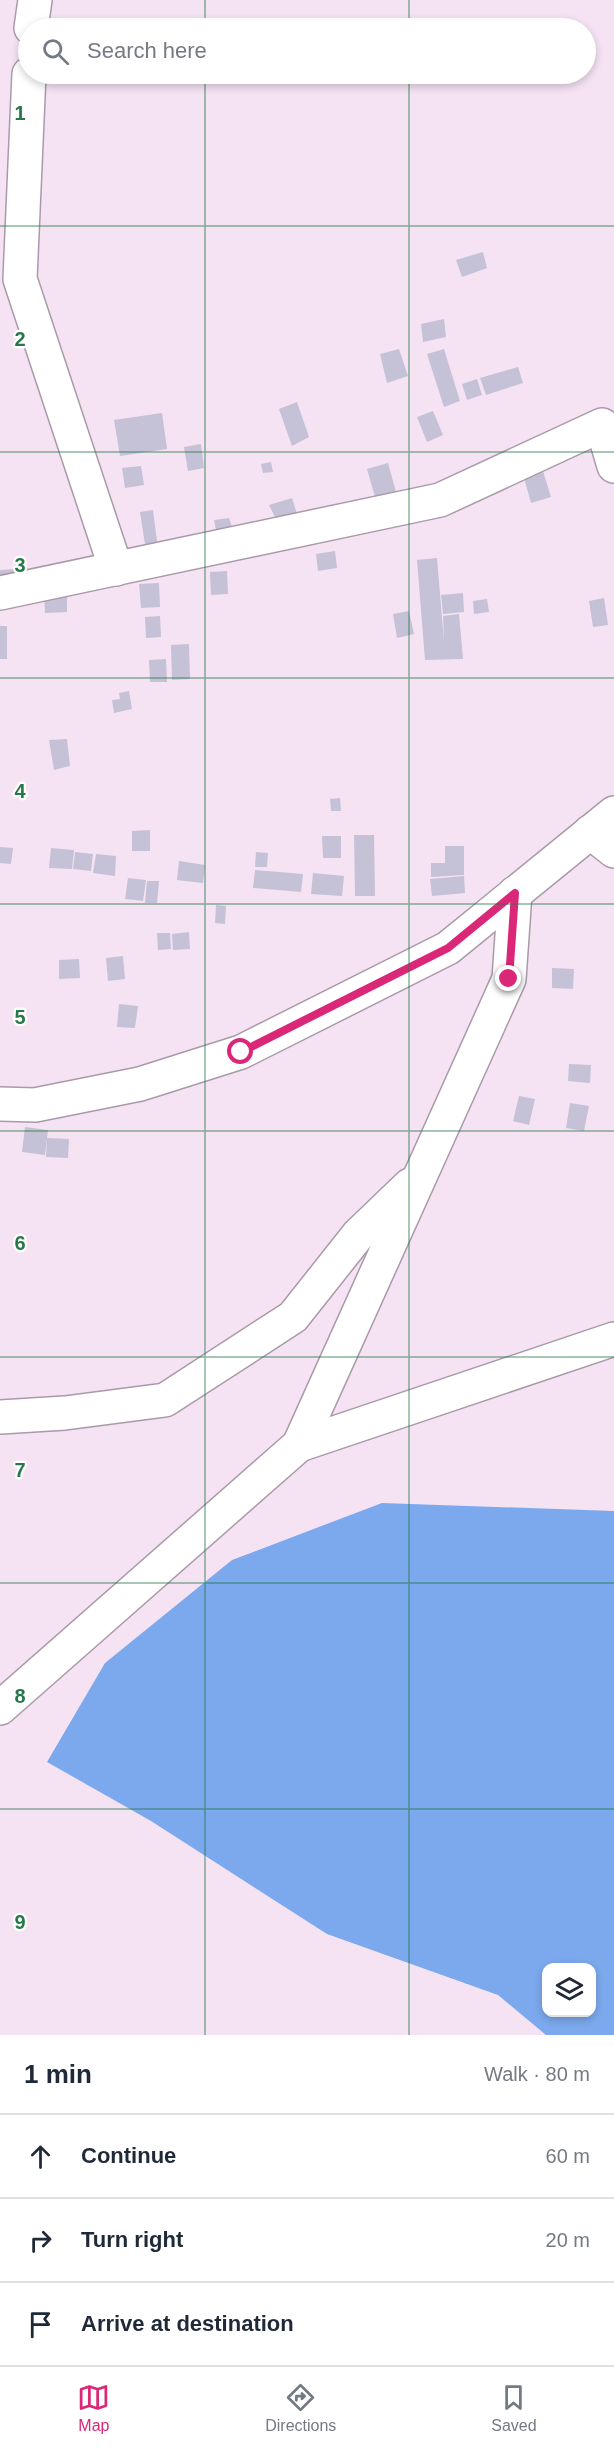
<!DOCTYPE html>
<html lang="en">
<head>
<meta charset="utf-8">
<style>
	:root { --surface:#fff; --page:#f2f2f3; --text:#1f2937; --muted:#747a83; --line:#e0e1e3; --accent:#db2777 }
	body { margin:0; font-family:Arial,sans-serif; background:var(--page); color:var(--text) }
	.controls { position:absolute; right:18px; bottom:18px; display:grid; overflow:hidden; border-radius:12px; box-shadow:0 3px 9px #0003 }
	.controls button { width:54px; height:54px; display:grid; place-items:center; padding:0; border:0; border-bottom:2px solid var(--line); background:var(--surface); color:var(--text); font:30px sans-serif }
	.stop { position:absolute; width:18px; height:18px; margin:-14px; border:4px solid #db2777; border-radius:50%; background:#fff }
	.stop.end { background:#db2777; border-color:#fff; box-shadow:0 2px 6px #0008 }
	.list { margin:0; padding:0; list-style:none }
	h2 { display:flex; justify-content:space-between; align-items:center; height:78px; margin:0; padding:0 24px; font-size:26px }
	h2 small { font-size:20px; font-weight:400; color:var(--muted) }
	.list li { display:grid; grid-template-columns:39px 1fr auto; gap:18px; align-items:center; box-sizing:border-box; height:84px; padding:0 24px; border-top:2px solid var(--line) }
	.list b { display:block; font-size:22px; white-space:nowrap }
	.list em { font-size:20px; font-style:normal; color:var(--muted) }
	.icon { flex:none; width:33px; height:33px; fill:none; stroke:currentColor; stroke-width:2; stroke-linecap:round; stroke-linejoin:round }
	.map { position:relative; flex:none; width:614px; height:2035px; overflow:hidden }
	.search { position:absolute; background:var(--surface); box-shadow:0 3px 9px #0003; left:18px; right:18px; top:18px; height:66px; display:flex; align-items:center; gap:15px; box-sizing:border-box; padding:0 21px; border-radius:33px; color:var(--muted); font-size:22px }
	.sheet { height:330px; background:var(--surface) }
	nav { display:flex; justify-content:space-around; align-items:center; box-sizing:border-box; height:84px; border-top:2px solid var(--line); background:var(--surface); font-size:16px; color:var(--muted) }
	nav a { display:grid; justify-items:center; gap:3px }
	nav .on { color:var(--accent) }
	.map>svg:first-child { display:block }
	.water { fill:#7ca9ed; fill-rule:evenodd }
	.building { fill:#c5c1d6 }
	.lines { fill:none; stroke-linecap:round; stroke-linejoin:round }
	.minor-casing { stroke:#aa9aa9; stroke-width:36 }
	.minor { stroke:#fff; stroke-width:33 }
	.route { stroke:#db2777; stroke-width:8 }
	.grid { fill:none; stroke:#277849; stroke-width:1.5; stroke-opacity:0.55 }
	.grid-label { font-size:20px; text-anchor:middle; font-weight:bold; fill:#277849; stroke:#fff; stroke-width:4.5; stroke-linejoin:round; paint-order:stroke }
</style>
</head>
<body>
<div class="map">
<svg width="614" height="2035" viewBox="0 0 614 2035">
	<rect width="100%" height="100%" fill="#f5e3f3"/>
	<path class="water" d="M 382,1503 L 614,1511 L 614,2035 L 546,2035 L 498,1995 L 327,1934 L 151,1821 L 47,1762 L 105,1663 L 232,1560 ZM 546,1968 L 592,1968 L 592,2012 L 546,2012 Z"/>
	<g class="building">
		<path d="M 483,252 L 487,268 L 462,277 L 456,260 Z"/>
		<path d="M 444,319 L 446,337 L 423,342 L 421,324 Z"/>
		<path d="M 399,349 L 408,376 L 387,383 L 380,354 Z"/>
		<path d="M 444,349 L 460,401 L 444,407 L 427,354 Z"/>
		<path d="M 518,367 L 523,383 L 486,395 L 480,378 Z"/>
		<path d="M 477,379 L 482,395 L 467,400 L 462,384 Z"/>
		<path d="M 297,402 L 309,437 L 292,446 L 279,409 Z"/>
		<path d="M 433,411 L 443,435 L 427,442 L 417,417 Z"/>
		<path d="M 162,413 L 167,449 L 120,456 L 114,420 Z"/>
		<path d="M 201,444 L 204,468 L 188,471 L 184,447 Z"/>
		<path d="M 271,462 L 273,472 L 263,473 L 261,464 Z"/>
		<path d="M 388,463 L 396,492 L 375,497 L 367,469 Z"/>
		<path d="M 141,466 L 144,485 L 125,488 L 122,468 Z"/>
		<path d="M 542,468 L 551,497 L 531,503 L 523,474 Z"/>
		<path d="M 292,498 L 297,514 L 277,521 L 269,505 Z"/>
		<path d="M 153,510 L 158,549 L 146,551 L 140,512 Z"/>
		<path d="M 229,518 L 234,533 L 218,540 L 214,520 Z"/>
		<path d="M 335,551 L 337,568 L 318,571 L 316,554 Z"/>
		<path d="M 437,558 L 444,642 L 443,616 L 459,614 L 463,659 L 425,660 L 417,560 Z"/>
		<path d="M 16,569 L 16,588 L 0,589 L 0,570 Z"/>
		<path d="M 227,571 L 228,594 L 211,595 L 210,572 Z"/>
		<path d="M 159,583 L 160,607 L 141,608 L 139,584 Z"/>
		<path d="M 67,593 L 67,612 L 45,613 L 44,594 Z"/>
		<path d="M 463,593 L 464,612 L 443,614 L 441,595 Z"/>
		<path d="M 604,598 L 608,625 L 593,627 L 589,601 Z"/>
		<path d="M 487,599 L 489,612 L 474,614 L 473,601 Z"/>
		<path d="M 409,611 L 414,634 L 397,638 L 393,614 Z"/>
		<path d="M 160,616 L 161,637 L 146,638 L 145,617 Z"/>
		<rect x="0" y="626" width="7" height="33"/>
		<path d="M 189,644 L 190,679 L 172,680 L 171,645 Z"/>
		<path d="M 166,659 L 167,682 L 150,682 L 149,660 Z"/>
		<path d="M 129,691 L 132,709 L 114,713 L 112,700 L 120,699 L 119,693 Z"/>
		<path d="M 67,739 L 70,766 L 54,770 L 49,740 Z"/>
		<path d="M 340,798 L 341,811 L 331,811 L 330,799 Z"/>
		<path d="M 150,830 L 150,851 L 132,851 L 132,831 Z"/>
		<path d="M 354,835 L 374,835 L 375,896 L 355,896 Z"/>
		<path d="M 322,836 L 341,836 L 341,858 L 323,858 Z"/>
		<path d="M 445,846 L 464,846 L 464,875 L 431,877 L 431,863 L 445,863 Z"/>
		<path d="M 0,847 L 13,848 L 11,864 L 0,863 Z"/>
		<path d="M 51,848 L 74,850 L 72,869 L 49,868 Z"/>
		<path d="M 75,852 L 93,854 L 91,871 L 73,869 Z"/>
		<path d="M 256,852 L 268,853 L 267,867 L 255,867 Z"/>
		<path d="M 96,854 L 116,856 L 115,876 L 93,873 Z"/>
		<path d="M 179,861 L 205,865 L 203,883 L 177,880 Z"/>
		<path d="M 255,870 L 303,874 L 301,892 L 253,888 Z"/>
		<path d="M 313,873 L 344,876 L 342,896 L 311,894 Z"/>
		<path d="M 464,876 L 465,893 L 432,896 L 430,879 Z"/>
		<path d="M 128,878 L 146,880 L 143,901 L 125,899 Z"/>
		<path d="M 147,881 L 159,881 L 157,903 L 145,903 Z"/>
		<path d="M 216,905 L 226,906 L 225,924 L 215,923 Z"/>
		<path d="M 189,932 L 190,949 L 173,950 L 172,934 Z"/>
		<path d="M 157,933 L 170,933 L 171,949 L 158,950 Z"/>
		<path d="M 123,956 L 125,979 L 108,981 L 106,958 Z"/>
		<path d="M 79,959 L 80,978 L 59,979 L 59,960 Z"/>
		<path d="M 552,968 L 574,969 L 573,989 L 552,988 Z"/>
		<path d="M 119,1004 L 138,1006 L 135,1028 L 117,1027 Z"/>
		<path d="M 569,1064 L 591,1065 L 590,1083 L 568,1081 Z"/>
		<path d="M 519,1096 L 535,1099 L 529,1125 L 513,1121 Z"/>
		<path d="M 570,1103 L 589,1106 L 584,1131 L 566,1128 Z"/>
		<path d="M 25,1127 L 48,1130 L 45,1155 L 22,1152 Z"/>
		<path d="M 47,1138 L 69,1139 L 68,1158 L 46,1157 Z"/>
	</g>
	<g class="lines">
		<g class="minor-casing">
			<g id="minor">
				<path d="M 31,28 L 35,0"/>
				<path d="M 29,74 L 20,279 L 116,569"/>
				<path d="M 0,593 L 440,500 L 602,425 L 614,466"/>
				<path d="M 590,832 L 614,851"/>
				<path d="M 0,1104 L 35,1105 L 140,1084 L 241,1052 L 448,948 L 614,813"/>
				<path d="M 0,1417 L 65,1413 L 165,1400 L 293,1317 L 358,1235 L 410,1185"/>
				<path d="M 299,1445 L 509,979 L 515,893"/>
				<path d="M 0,1708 L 299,1445 L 614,1339"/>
			</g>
		</g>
		<use href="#minor" class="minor"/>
	</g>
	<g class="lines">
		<path class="route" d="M 241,1052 L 448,948 L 515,893 L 509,979"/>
	</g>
	<path class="grid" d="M 205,0 L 205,28M 409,0 L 409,28M 205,74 L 205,2035M 409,74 L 409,2035M 0,226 L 614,226M 0,452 L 614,452M 0,678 L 614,678M 0,904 L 614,904M 0,1131 L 614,1131M 0,1357 L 614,1357M 0,1583 L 614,1583M 0,1809 L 614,1809"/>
	<g class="grid-label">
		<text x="20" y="120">1</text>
		<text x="20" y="346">2</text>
		<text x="20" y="572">3</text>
		<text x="20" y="798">4</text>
		<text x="20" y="1024">5</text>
		<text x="20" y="1250">6</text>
		<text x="20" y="1477">7</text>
		<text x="20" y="1703">8</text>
		<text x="20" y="1929">9</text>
	</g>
</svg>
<div class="controls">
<button><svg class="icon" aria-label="layers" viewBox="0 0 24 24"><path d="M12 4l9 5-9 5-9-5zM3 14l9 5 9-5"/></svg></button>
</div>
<div class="stop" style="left:241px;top:1052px"></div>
<div class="stop end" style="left:509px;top:979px"></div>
<div class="search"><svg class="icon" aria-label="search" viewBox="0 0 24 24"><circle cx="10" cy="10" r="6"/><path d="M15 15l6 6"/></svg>Search here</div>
</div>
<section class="sheet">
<h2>1 min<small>Walk · 80 m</small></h2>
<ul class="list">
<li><svg class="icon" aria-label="ahead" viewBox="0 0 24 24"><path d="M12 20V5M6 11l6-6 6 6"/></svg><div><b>Continue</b></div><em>60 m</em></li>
<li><svg class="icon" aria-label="right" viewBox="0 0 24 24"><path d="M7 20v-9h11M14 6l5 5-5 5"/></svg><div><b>Turn right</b></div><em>20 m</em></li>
<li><svg class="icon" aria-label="arrive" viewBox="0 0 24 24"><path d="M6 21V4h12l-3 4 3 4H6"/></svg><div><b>Arrive at destination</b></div></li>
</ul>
</section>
<nav>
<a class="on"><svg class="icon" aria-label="map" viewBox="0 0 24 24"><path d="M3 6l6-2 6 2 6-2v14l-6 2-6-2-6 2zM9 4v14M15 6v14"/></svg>Map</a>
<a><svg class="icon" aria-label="directions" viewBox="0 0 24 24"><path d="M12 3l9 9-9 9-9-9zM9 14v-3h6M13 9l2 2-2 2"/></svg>Directions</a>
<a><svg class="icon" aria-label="saved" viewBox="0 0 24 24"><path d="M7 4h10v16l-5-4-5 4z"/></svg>Saved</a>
</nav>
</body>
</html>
